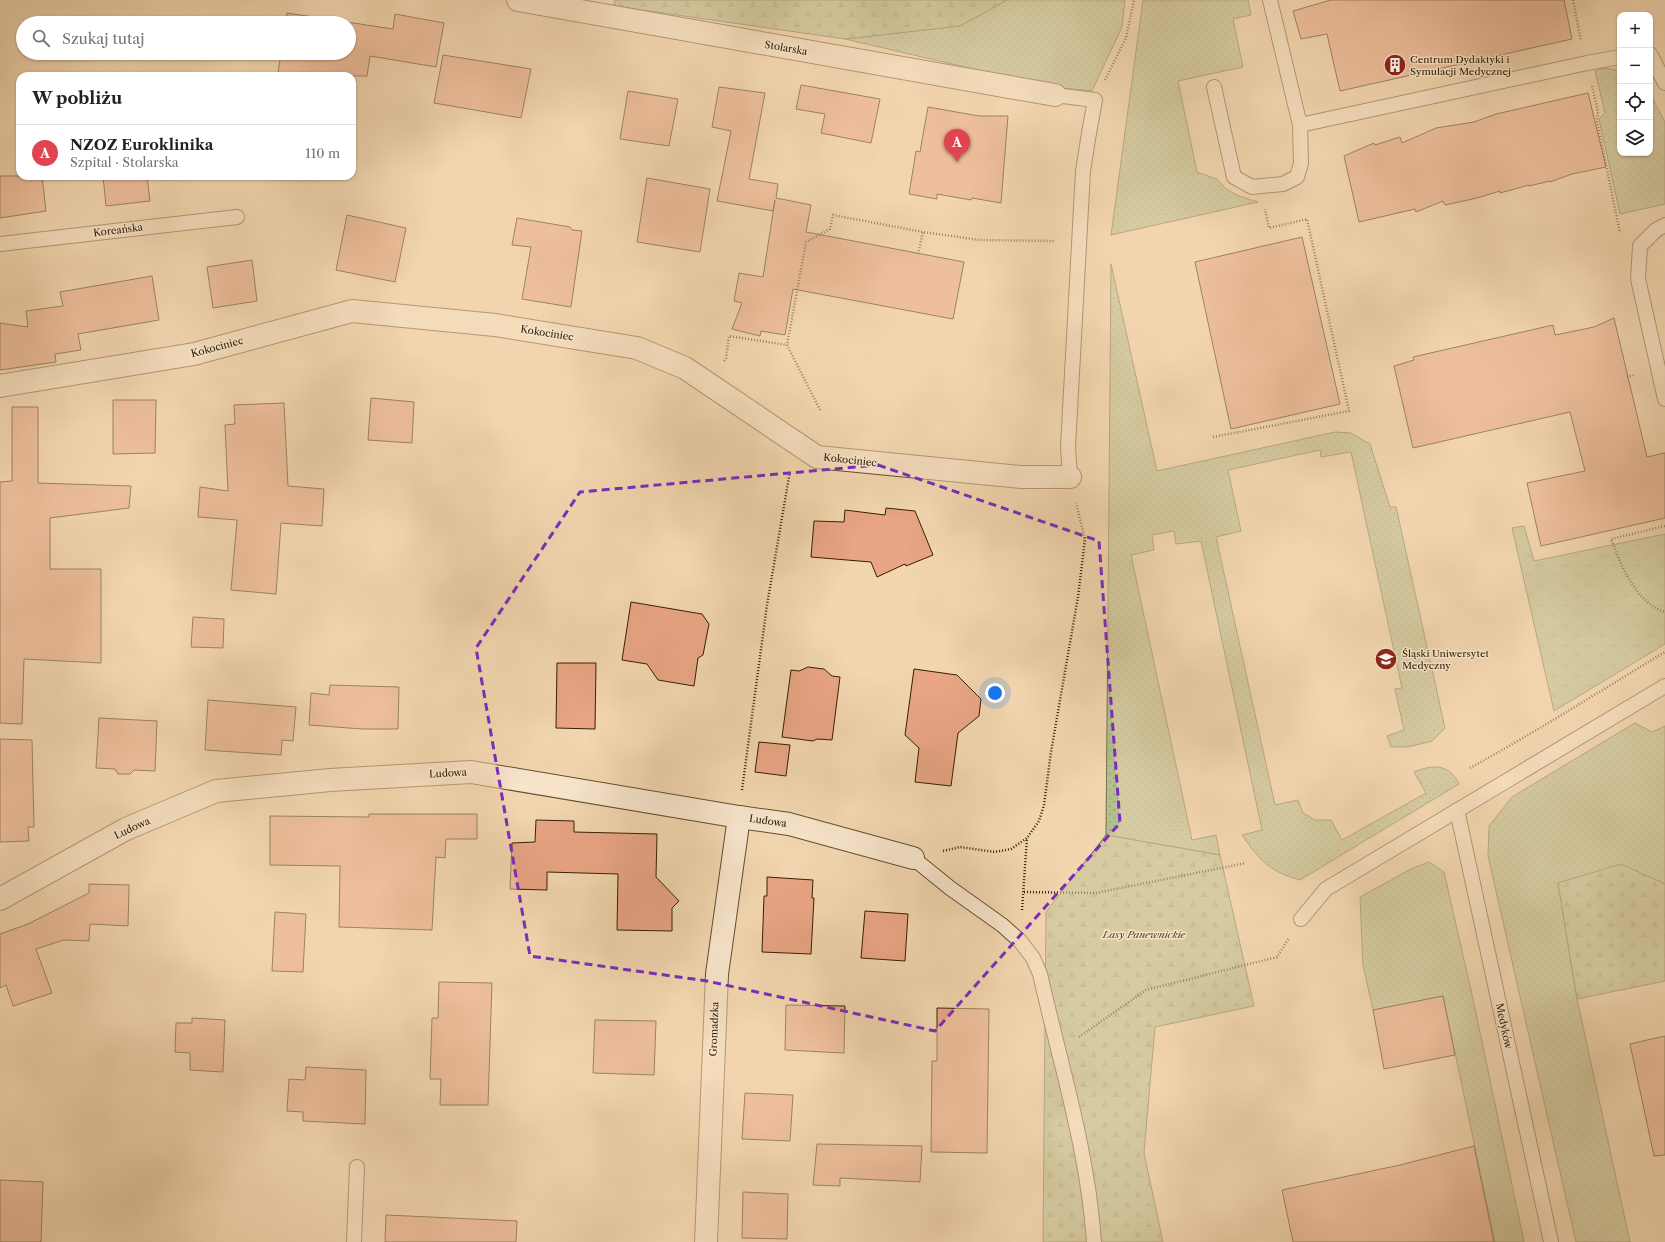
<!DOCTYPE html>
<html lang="pl">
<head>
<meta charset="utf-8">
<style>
	:root { --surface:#fff; --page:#f2f2f2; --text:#202124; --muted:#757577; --line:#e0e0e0; --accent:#8f2418 }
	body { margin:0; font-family:"Libre Caslon Text",serif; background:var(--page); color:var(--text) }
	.controls { position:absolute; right:12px; top:12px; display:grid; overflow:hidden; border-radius:8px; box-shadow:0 1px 3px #0004 }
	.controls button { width:36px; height:36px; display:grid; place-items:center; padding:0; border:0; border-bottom:1px solid var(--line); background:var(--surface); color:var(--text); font:20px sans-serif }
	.you { position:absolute; left:995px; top:693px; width:14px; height:14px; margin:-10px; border:3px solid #fff; border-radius:50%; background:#1a73e8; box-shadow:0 0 0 6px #1a73e833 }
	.badge { display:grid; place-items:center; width:26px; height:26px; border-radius:50%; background:var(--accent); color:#fff; font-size:13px; font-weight:700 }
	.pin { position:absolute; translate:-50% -33px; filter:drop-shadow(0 1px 2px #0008) }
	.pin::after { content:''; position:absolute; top:21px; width:14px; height:12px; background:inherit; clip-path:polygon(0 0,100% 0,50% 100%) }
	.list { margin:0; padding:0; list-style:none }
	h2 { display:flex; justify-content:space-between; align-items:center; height:52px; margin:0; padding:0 16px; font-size:17px }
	h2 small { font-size:13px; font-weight:400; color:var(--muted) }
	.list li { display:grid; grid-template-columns:26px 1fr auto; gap:12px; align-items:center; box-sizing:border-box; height:56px; padding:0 16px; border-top:1px solid var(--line) }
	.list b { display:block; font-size:15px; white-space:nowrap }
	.list p { margin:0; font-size:13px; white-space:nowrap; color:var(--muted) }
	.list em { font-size:13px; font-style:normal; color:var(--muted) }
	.icon { flex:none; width:22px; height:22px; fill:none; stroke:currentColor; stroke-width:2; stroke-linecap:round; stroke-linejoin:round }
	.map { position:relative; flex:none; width:1665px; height:1242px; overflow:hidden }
	.search { position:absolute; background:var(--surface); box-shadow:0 1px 3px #0004; left:16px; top:16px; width:340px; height:44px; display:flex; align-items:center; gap:10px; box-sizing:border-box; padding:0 14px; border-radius:22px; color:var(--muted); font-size:15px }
	.panel { position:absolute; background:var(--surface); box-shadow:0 1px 3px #0004; left:16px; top:72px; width:340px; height:108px; border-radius:12px }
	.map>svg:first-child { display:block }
	.grass { fill:url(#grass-dots); stroke:#74704a }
	.forest { fill:url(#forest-firs); stroke:#74704a }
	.park { fill:url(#park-tufts); stroke:#74704a }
	.building { fill:#e9a585; stroke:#342003 }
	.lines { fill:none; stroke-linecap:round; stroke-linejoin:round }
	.lane-casing { stroke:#644e2e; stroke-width:16 }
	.street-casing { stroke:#644e2e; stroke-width:24 }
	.path { stroke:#342003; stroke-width:2.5; stroke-dasharray:1 2; stroke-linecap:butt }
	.lane { stroke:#f7e4cb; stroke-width:14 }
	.street { stroke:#f7e4cb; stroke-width:22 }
	.marked { fill:none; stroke:#7b2cbf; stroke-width:3; stroke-dasharray:8 5; stroke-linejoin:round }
	.labels { text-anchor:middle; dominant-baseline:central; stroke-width:3; stroke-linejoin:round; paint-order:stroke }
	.street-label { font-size:10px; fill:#342003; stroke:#f7e4cb }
	.poi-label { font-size:10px; fill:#342003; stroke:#f7e4cb; text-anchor:start }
	.park-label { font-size:10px; font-style:italic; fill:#544826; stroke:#f7e4cb }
</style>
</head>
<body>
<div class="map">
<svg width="1665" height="1242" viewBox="0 0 1665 1242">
	<defs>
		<pattern id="grass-dots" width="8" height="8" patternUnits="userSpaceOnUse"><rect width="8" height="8" fill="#b4bf90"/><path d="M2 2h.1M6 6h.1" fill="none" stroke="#9ba47b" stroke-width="1.8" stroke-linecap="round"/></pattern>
		<pattern id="forest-firs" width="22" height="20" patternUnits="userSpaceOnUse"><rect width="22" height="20" fill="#b4bf90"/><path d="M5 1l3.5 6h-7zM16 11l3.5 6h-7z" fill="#9ba47b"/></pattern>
		<pattern id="park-tufts" width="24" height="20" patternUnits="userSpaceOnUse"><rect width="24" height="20" fill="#b4bf90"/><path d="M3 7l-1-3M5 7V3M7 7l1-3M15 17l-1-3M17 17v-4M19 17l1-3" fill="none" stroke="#9ba47b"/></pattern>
	</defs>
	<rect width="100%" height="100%" fill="#f2d6af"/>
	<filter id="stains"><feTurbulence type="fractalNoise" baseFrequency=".005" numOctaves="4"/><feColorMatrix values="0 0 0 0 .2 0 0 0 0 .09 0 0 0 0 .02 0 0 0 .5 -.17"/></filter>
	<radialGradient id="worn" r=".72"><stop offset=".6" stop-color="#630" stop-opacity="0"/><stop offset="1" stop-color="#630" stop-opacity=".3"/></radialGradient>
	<g class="grass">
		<path d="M 1007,0 L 1125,0 L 1122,27 L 1092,91 L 1051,87 L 845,39 L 960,26 Z"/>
		<path d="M 1143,0 L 1248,0 L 1251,15 L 1233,19 L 1243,67 L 1178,81 L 1197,172 L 1217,179 L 1226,189 L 1239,196 L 1258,202 L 1111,235 Z"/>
		<path d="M 1604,68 L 1620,71 L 1620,153 L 1650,153 L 1650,94 L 1665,122 L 1665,204 L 1620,214 L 1599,119 L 1605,113 L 1595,71 Z"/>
		<path d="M 1111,264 L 1157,471 L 1335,432 L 1351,433 L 1370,444 L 1390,507 L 1396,507 L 1445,728 L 1432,741 L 1408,747 L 1391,747 L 1387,736 L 1404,730 L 1395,689 L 1402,688 L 1351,452 L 1321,457 L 1320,450 L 1228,470 L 1241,531 L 1216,537 L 1275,805 L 1298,800 L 1303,813 L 1315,820 L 1331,820 L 1342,840 L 1426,793 L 1414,772 C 1434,764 1449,764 1459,784 L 1300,880 C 1269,871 1260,861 1242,835 L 1262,830 L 1201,541 L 1176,544 L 1174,531 L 1152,535 L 1154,550 L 1131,555 L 1192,840 L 1216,835 L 1220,855 L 1106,835 Z"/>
		<path d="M 1635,723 L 1652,732 L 1665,726 L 1665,884 L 1660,881 L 1558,883 L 1577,999 L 1630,1242 L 1576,1242 L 1488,856 L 1489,826 L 1512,797 Z"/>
		<path d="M 1429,862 L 1444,872 L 1473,999 L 1524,1242 L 1495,1242 L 1443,996 L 1373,1010 L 1363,965 L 1360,897 L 1411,869 Z"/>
	</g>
	<g class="forest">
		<path d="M 615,0 L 1007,0 L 960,26 L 845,39 L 614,6 Z"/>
		<path d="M 1106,835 L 1220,855 L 1254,1006 L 1155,1027 L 1144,1153 L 1163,1242 L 1043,1242 L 1046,912 Z"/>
		<path d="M 1621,864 L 1665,884 L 1665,981 L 1577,999 L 1558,883 Z"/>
	</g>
	<path class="park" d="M 1524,526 L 1534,561 L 1665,534 L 1665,644 L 1554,711 L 1512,528 Z"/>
	<g class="building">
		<path d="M 1331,0 L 1564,0 L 1572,39 L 1340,91 L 1327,34 L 1301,39 L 1293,11 Z"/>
		<path d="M 287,13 L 393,29 L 395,14 L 444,23 L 436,67 L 370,56 L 367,76 L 296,76 L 278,73 L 281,53 L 349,53 L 349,23 L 285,23 Z"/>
		<path d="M 443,55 L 531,69 L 521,118 L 434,103 Z"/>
		<path d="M 801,85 L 880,99 L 871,143 L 821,133 L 825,114 L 796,109 Z"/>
		<path d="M 719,87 L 765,93 L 749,179 L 778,184 L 776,198 L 811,205 L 806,232 L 964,262 L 953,319 L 793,289 L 785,335 L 761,331 L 760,336 L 732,329 L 742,303 L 734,301 L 739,273 L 763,277 L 775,200 L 773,211 L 717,201 L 731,131 L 712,127 Z"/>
		<path d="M 628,91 L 678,99 L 669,146 L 620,139 Z"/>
		<path d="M 1588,93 L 1606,167 L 1572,174 L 1550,182 L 1550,181 L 1529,186 L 1529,185 L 1500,193 L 1500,191 L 1477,198 L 1445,205 L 1443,201 L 1416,212 L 1415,209 L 1359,222 L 1344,156 L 1374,143 L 1375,145 L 1400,137 L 1402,143 L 1436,128 L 1474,122 L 1496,114 Z"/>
		<path d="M 928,107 L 979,116 L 1008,116 L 1001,203 L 972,198 L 971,200 L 937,194 L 937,199 L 909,194 L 916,151 L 920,152 Z"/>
		<path d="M 0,176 L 42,176 L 46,211 L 0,218 Z"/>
		<path d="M 103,176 L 147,176 L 150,201 L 106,206 Z"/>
		<path d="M 647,178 L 710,189 L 700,252 L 637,242 Z"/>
		<path d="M 347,215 L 406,228 L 395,282 L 336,270 Z"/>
		<path d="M 517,218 L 570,227 L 572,230 L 582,231 L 571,307 L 522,299 L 531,247 L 512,245 Z"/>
		<path d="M 1302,237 L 1340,404 L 1231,429 L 1195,262 Z"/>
		<path d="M 252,260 L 257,301 L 213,308 L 207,267 Z"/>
		<path d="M 152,276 L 159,320 L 78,334 L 81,350 L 55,354 L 56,362 L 0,370 L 0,323 L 28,327 L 26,311 L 63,306 L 60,292 Z"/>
		<path d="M 1614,318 L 1647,457 L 1665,453 L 1665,518 L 1541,546 L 1527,483 L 1585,471 L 1570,412 L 1413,448 L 1394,366 L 1414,360 L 1413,357 L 1553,325 L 1555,335 L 1594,327 Z"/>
		<path d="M 371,398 L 414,402 L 412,443 L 368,440 Z"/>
		<path d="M 113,400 L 156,400 L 155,453 L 113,454 Z"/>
		<path d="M 284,403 L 288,486 L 324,489 L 322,526 L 281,523 L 276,594 L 231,590 L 237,520 L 198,517 L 200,487 L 228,491 L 225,425 L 235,424 L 234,405 Z"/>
		<path d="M 12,407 L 38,407 L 38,483 L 131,486 L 129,508 L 50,518 L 50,569 L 101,569 L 101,663 L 24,659 L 22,724 L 0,723 L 0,482 L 12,481 Z"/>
		<path d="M 886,508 L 915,511 L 933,555 L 906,566 L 905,564 L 877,577 L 871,562 L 811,557 L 814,521 L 844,522 L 845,510 L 885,515 Z"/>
		<path d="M 631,602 L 702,614 L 709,624 L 703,655 L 698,658 L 694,686 L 658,680 L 647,664 L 622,660 Z"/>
		<path d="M 193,617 L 224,619 L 223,648 L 191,647 Z"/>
		<path d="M 557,663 L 596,663 L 595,729 L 556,728 Z"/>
		<path d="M 808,667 L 824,669 L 832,676 L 840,677 L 832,740 L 817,739 L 813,741 L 782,737 L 791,670 L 799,671 Z"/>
		<path d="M 914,669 L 957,675 L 981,699 L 979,716 L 958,733 L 951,786 L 915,782 L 919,748 L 905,735 Z"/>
		<path d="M 330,685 L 399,687 L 398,729 L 362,729 L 309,725 L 311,693 L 329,695 Z"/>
		<path d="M 208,700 L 296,707 L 293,741 L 282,740 L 281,755 L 205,750 Z"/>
		<path d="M 99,718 L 157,721 L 155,771 L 134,770 L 130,774 L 118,774 L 115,769 L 96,768 Z"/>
		<path d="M 0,739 L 32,740 L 34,827 L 28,827 L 29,841 L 0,842 Z"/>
		<path d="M 759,742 L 790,745 L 786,776 L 755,772 Z"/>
		<path d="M 369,814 L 477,814 L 477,839 L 446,839 L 445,858 L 436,857 L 432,930 L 339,927 L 340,866 L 270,865 L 270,816 L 369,817 Z"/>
		<path d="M 536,820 L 574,821 L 574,832 L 657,834 L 656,877 L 679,901 L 672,908 L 672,931 L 617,930 L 618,874 L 547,872 L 547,890 L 510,889 L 512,843 L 535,842 Z"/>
		<path d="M 767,877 L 813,880 L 812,898 L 814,898 L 811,954 L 762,952 L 764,896 L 767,896 Z"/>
		<path d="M 89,884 L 129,885 L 128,926 L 90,924 L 89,941 L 64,940 L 36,949 L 52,993 L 13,1006 L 6,985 L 0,988 L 0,934 L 28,924 L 89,893 Z"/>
		<path d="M 865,911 L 908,914 L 905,961 L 861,958 Z"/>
		<path d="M 275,912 L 306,914 L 303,972 L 272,971 Z"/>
		<path d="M 439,982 L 492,983 L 488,1105 L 440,1105 L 441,1079 L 430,1079 L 432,1018 L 438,1018 Z"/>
		<path d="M 1443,996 L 1455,1055 L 1384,1069 L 1373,1010 Z"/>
		<path d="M 786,1005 L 845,1006 L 844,1053 L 785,1050 Z"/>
		<path d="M 937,1008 L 989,1009 L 987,1153 L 931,1152 L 932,1061 L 937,1061 Z"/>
		<path d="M 192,1018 L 225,1020 L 223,1072 L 190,1070 L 190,1053 L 175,1052 L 176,1023 L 192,1023 Z"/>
		<path d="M 595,1020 L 656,1021 L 654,1075 L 593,1073 Z"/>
		<path d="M 1665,1036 L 1665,1155 L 1654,1156 L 1630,1044 Z"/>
		<path d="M 306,1067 L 366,1070 L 365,1124 L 303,1121 L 303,1112 L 287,1111 L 289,1079 L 305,1080 Z"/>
		<path d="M 745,1093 L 793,1095 L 790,1141 L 742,1139 Z"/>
		<path d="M 817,1144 L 922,1146 L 920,1182 L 840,1178 L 840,1186 L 813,1185 Z"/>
		<path d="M 1474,1146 L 1494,1242 L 1293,1242 L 1282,1190 L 1400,1165 Z"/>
		<path d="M 0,1180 L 43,1182 L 41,1242 L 0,1242 Z"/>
		<path d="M 743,1192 L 788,1194 L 787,1239 L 742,1238 Z"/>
		<path d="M 386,1215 L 517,1221 L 516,1242 L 385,1242 Z"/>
	</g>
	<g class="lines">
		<g class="lane-casing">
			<g id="lane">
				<path d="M 1650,54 L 1665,83"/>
				<path d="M 1214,87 L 1234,177 L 1252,187 L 1283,184 L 1297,177 L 1301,163 L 1300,125 L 1270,0"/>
				<path d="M 1055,95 L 1095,100 L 1089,133 L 1083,171 L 1068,447 L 1070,477"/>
				<path d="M 1300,125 L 1587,63 L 1620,57"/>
				<path d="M 1665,225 L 1656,230 L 1640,246 L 1638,279 L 1665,399"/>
				<path d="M 0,244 L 237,217"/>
				<path d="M 1457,810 L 1551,1242"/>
				<path d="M 913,858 L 950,888 L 1002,925 L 1020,941 L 1033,958 L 1040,974 C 1060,1063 1088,1151 1094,1242"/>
				<path d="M 1301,919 L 1326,889 L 1665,686"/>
				<path d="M 354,1242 L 357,1167"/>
			</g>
		</g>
		<g class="street-casing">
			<g id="street">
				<path d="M 518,0 L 1055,95"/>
				<path d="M 0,386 L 194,354 L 352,311 L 495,325 L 637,348 L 685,368 L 817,457 L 1021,477 L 1070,477"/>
				<path d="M 0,899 L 126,829 L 216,791 L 330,780 L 471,772 L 739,817 L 789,824 L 913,858"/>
				<path d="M 706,1242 L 717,974 L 739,817"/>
			</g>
		</g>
		<g class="path">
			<path d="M 1573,0 L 1581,41"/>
			<path d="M 1105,80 L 1126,38 L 1134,0"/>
			<path d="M 1592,86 L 1598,112 L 1597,121 L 1620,233"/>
			<path d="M 918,254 L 923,232"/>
			<path d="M 724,361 L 726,358 L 729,336 L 787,345"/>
			<path d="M 1627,377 L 1634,375"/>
			<path d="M 820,410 L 787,345 L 806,242 L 830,229 L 833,215 L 923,232 L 980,240 L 1055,241"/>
			<path d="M 1213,437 L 1349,411 L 1307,219 L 1269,228 L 1265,209"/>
			<path d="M 1665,526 L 1611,539 C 1621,565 1636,603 1665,612"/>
			<path d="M 1470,768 C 1536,732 1600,691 1665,652"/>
			<path d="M 742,790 L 767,605 L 790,471"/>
			<path d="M 943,851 L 960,847 L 995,852 L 1011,849 L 1027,838 L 1039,821 L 1044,805 L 1051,752 L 1078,597 L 1085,539 L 1076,503"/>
			<path d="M 1024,892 L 1096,893 L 1246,863"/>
			<path d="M 1022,910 L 1027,838"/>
			<path d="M 1079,1037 L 1146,990 L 1277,957 L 1289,938"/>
		</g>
		<use href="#lane" class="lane"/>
		<use href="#street" class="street"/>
	</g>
	<path d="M0 0H1665V1242H0ZM 878,465 L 1099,541 L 1120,823 L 935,1031 L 707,981 L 530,956 L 476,648 L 580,492 Z" fill="#f2d6af" fill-opacity=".55" fill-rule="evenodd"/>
	<path class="marked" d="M 878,465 L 1099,541 L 1120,823 L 935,1031 L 707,981 L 530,956 L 476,648 L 580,492 Z"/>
	<defs>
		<g id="building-disc" transform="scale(1.15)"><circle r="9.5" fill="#8f2418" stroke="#f7e4cb"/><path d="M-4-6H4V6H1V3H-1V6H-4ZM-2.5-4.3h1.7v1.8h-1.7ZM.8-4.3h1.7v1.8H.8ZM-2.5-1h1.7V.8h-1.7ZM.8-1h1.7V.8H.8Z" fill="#fff"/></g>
		<g id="university-disc" transform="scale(1.15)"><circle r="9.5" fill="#8f2418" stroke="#f7e4cb"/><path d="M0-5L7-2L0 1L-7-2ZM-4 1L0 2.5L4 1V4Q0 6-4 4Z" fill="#fff"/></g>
	</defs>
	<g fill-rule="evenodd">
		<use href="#building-disc" x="1395" y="65"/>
		<use href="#university-disc" x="1386" y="659"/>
	</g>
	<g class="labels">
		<g class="street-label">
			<text transform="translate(786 48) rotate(10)">Stolarska</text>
			<text transform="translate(118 230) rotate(-7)">Koreańska</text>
			<text transform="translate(547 333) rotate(9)">Kokociniec</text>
			<text transform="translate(217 347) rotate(-15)">Kokociniec</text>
			<text transform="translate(850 460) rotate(6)">Kokociniec</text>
			<text transform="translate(448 773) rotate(-3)">Ludowa</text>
			<text transform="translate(768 821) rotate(8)">Ludowa</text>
			<text transform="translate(132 828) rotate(-25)">Ludowa</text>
			<text transform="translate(1504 1026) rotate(78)">Medyków</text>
			<text transform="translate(714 1029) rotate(-88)">Gromadzka</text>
		</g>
		<g class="poi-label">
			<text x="1410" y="59">Centrum Dydaktyki i<tspan x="1410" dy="12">Symulacji Medycznej</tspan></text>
			<text x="1402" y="653">Śląski Uniwersytet<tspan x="1402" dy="12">Medyczny</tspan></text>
		</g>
		<g class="park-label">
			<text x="1144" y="934">Lasy Panewnickie</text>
		</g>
	</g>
	<rect width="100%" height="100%" filter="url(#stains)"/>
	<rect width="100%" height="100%" fill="url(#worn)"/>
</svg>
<div class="controls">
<button>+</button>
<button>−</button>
<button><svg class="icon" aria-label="locate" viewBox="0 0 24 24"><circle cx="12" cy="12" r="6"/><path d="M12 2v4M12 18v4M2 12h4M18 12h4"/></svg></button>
<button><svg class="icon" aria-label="layers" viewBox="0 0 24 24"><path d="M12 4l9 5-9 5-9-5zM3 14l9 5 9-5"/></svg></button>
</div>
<div class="you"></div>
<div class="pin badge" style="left:957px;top:162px;background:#e0444e">A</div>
<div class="search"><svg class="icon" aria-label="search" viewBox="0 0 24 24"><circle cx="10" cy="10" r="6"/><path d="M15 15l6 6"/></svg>Szukaj tutaj</div>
<section class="panel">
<h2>W pobliżu<small></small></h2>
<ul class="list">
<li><span class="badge" style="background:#e0444e">A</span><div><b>NZOZ Euroklinika</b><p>Szpital · Stolarska</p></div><em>110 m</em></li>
</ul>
</section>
</div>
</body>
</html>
